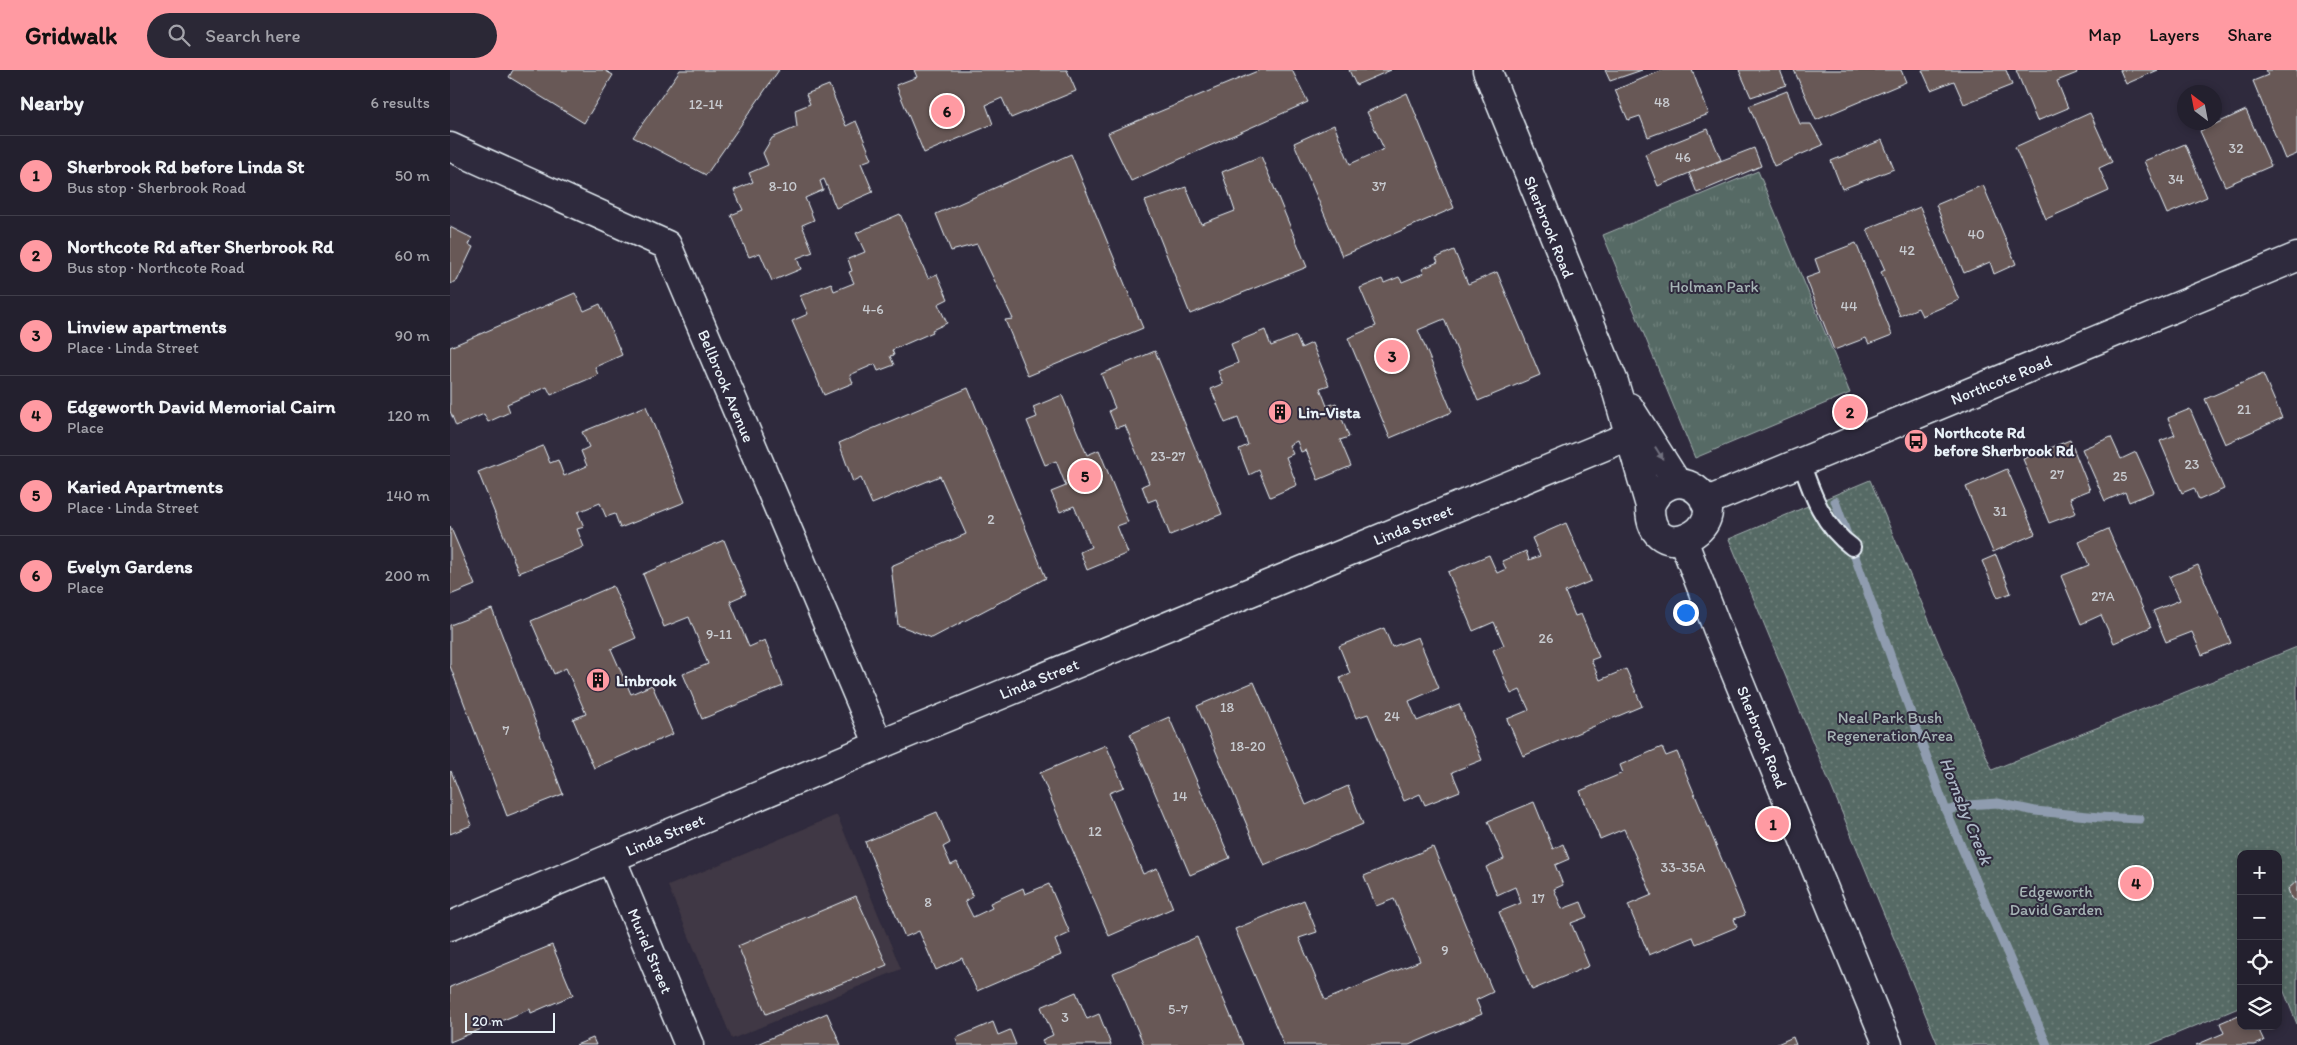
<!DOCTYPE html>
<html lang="en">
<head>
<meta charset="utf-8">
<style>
	:root { --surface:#23202e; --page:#2b2836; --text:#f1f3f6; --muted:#a3a3aa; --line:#403e4a; --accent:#ff9aa2 }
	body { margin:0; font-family:Itim,sans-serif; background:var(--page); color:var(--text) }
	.controls { position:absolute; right:15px; bottom:15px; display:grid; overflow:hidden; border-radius:10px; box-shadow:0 2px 8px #0003 }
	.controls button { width:45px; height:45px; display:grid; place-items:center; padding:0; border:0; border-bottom:1px solid var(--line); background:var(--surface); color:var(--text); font:25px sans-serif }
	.compass { position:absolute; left:1727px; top:15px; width:45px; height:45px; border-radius:50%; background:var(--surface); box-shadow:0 2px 8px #0003; rotate:328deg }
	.scale { position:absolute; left:15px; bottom:12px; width:90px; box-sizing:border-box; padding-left:5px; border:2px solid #e8f1f8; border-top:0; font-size:14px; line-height:18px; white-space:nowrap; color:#e8f1f8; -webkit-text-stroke:4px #2f2a3d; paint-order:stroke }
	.you { position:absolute; left:1235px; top:542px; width:18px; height:18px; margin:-12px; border:4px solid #fff; border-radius:50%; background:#1a73e8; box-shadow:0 0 0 8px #1a73e833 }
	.badge { display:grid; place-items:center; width:32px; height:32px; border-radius:50%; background:var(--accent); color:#111; font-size:16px; font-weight:700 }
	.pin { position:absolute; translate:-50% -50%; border:2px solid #fff; box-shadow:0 1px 5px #0006 }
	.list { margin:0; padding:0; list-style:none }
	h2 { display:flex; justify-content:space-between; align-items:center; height:65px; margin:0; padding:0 20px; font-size:21px }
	h2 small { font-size:16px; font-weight:400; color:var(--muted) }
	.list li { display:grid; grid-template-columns:32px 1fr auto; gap:15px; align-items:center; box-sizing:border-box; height:80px; padding:0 20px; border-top:1px solid var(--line) }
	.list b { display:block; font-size:19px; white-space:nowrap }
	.list p { margin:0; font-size:16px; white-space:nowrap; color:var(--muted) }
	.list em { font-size:16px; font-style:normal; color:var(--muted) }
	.icon { flex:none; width:28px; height:28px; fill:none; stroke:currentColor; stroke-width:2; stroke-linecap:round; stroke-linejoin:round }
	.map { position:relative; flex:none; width:1847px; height:975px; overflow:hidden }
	header { display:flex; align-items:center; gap:30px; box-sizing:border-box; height:70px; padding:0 25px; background:var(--accent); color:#111 }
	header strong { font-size:24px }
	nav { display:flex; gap:28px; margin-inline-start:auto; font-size:18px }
	.search { width:350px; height:45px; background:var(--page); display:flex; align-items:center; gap:12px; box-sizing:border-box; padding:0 18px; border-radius:28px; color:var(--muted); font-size:19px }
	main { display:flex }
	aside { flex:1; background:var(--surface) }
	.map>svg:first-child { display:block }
	.built { fill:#403844 }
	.park { fill:url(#park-tufts); stroke:#a0aeae }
	.garden { fill:url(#garden-dots); stroke:#a0aeae }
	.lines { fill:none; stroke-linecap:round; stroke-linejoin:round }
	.stream { stroke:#8f9caf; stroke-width:9 }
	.building { fill:#685856; stroke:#e8f1f8 }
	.lane-casing { stroke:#e8f1f8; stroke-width:20 }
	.street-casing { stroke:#e8f1f8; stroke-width:31 }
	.secondary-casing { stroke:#e8f1f8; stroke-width:31 }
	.lane { stroke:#2f2a3d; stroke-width:16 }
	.street { stroke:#2f2a3d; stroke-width:28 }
	.secondary { stroke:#2f2a3d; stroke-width:28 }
	.oneway { fill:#70707e }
	.labels { text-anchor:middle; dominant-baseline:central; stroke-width:4; stroke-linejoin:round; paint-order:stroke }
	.number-label { font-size:14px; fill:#c8cbd0 }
	.street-label { font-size:16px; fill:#e8f1f8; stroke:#2f2a3d }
	.park-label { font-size:16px; fill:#a7b5b6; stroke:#2f2a3d }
	.poi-label { font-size:16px; font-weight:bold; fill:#e8f1f8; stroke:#2f2a3d; text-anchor:start }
	.water-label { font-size:18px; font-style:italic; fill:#adb8c7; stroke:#2f2a3d }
</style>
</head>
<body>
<header>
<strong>Gridwalk</strong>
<div class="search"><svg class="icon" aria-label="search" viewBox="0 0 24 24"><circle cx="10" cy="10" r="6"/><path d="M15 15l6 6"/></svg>Search here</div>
<nav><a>Map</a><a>Layers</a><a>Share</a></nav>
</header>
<main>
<aside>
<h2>Nearby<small>6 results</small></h2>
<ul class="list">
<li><span class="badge">1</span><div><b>Sherbrook Rd before Linda St</b><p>Bus stop · Sherbrook Road</p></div><em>50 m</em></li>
<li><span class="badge">2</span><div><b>Northcote Rd after Sherbrook Rd</b><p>Bus stop · Northcote Road</p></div><em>60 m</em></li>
<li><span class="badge">3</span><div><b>Linview apartments</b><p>Place · Linda Street</p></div><em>90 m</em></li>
<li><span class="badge">4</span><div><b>Edgeworth David Memorial Cairn</b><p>Place</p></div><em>120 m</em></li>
<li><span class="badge">5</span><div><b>Karied Apartments</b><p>Place · Linda Street</p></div><em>140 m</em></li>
<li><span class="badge">6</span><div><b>Evelyn Gardens</b><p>Place</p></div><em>200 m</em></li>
</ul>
</aside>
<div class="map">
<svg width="1847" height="975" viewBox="0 0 1847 975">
	<defs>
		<pattern id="park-tufts" width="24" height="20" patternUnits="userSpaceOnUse" patternTransform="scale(1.25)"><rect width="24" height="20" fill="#576b65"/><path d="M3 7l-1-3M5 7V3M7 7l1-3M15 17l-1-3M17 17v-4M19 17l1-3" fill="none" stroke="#6f817c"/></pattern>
		<pattern id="garden-dots" width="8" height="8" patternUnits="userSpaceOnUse" patternTransform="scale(1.25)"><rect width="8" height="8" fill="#576b65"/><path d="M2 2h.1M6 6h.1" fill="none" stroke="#6f817c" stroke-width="1.8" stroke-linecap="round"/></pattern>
	</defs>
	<rect width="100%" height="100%" fill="#2f2a3d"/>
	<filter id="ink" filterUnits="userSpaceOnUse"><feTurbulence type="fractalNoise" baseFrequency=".02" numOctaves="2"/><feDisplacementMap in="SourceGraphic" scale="10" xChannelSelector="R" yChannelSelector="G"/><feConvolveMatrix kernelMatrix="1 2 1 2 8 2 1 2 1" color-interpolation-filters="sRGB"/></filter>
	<g filter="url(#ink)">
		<path class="built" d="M 387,745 L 451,899 L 282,969 L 218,816 Z"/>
		<path class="park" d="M 1308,101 L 1400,323 L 1245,388 L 1153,165 Z"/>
		<path class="garden" d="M 1420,410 L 1542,700 L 1847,577 L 1847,954 L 1833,919 L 1828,921 L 1828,784 L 1791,784 L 1791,937 L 1699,975 L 1488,975 L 1279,469 Z"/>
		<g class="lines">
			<g class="stream">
				<path d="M 1385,431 L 1496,741 L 1597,975"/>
				<path d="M 1496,741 L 1517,735 L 1548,733 L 1585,741 L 1649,747 L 1690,749"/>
			</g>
		</g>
		<g class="building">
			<path d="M 63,0 L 154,0 L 163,5 L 134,53 L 59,7 Z"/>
			<path d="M 230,0 L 329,0 L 256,105 L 183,67 Z"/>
			<path d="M 464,0 L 617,0 L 626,21 L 561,48 L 552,28 L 536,35 L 543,54 L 474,83 L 446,15 L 467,7 Z"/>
			<path d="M 810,0 L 842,0 L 858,32 L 681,111 L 658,63 Z"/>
			<path d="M 899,0 L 941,0 L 906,15 Z"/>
			<path d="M 1155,0 L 1192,0 L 1160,11 Z"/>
			<path d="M 1213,0 L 1242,0 L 1259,44 L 1198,67 L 1190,46 L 1178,50 L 1165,20 Z"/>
			<path d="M 1289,0 L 1330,0 L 1336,15 L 1301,27 Z"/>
			<path d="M 1344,0 L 1451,0 L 1456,12 L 1366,50 Z"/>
			<path d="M 1472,0 L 1556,0 L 1562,15 L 1514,34 L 1504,11 L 1481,20 Z"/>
			<path d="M 1566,0 L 1626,0 L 1627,3 L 1607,11 L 1618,38 L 1587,51 Z"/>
			<path d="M 1670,0 L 1708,0 L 1676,14 Z"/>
			<path d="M 1815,0 L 1847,0 L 1847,84 L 1835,89 L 1803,11 L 1818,5 Z"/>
			<path d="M 379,15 L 396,56 L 406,51 L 422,89 L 411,93 L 423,122 L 386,138 L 374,109 L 370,111 L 373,120 L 355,128 L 364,150 L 352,155 L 363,182 L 347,188 L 351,199 L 322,211 L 310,183 L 299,187 L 281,145 L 293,140 L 284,120 L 303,112 L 299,103 L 318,95 L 313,83 L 322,68 L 347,57 L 345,40 L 360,34 L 356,24 Z"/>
			<path d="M 1337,21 L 1350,54 L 1361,54 L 1373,75 L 1324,96 L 1299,36 Z"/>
			<path d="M 957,23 L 1004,138 L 892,186 L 844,73 L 884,55 L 900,94 L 934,79 L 917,42 Z"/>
			<path d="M 1796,40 L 1821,96 L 1775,116 L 1750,61 Z"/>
			<path d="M 1640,43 L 1662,92 L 1649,98 L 1659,121 L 1596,149 L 1565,77 Z"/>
			<path d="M 1258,59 L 1271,90 L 1208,116 L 1195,84 Z"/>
			<path d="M 1432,70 L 1444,99 L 1392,119 L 1381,91 Z"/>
			<path d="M 1735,74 L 1757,127 L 1717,144 L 1694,91 Z"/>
			<path d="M 1304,78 L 1311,96 L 1247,123 L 1239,103 Z"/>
			<path d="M 621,84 L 693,258 L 578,306 L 555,250 L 563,249 L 527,174 L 501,181 L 486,144 Z"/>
			<path d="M 811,86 L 857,197 L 740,244 L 695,131 L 736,117 L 751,154 L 785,141 L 772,102 Z"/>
			<path d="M 1533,115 L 1566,194 L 1544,204 L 1540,192 L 1514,203 L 1486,135 Z"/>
			<path d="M 1470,137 L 1509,230 L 1472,246 L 1468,238 L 1450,246 L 1431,202 L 1435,200 L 1417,159 Z"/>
			<path d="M 450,144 L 478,208 L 487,204 L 498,229 L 488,234 L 497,253 L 482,260 L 483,262 L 442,280 L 444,285 L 440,286 L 444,295 L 428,301 L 425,294 L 400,305 L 403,313 L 374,325 L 342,251 L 358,244 L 350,226 L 381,213 L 384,221 L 404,213 L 399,202 L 402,201 L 398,189 L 415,182 L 406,163 Z"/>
			<path d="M 0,157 L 22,168 L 19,175 L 23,177 L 7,211 L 0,214 Z"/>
			<path d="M 1406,173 L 1442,265 L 1419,274 L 1416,268 L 1384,280 L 1356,208 L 1370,203 L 1365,189 Z"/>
			<path d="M 1004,180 L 1018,214 L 1047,202 L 1090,305 L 1028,331 L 994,249 L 968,260 L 1002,342 L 940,368 L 898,268 L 926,256 L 910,218 L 932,209 L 934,213 L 949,207 L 952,212 L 974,203 L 972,199 L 988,192 L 986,188 Z"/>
			<path d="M 125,223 L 134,241 L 150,234 L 172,285 L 145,297 L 148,305 L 101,325 L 97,317 L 57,334 L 60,342 L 38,352 L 34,344 L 6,356 L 0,341 L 0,277 Z"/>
			<path d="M 815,260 L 821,276 L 846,266 L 851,278 L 862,273 L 879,315 L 870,318 L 877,336 L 886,333 L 899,367 L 890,370 L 901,396 L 868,410 L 856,380 L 851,382 L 847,371 L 839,375 L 843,384 L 836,387 L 847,415 L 820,427 L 809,400 L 799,405 L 789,379 L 798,375 L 788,348 L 775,353 L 761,319 L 773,314 L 768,301 L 788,293 L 781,274 Z"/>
			<path d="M 705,281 L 772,444 L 720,465 L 706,429 L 698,432 L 692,416 L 699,413 L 675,355 L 666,358 L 659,341 L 665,338 L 651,304 Z"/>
			<path d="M 1813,304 L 1832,348 L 1775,374 L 1755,329 Z"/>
			<path d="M 518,318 L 596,508 L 482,568 L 448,555 L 441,496 L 516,464 L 490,406 L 422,434 L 411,408 L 403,412 L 389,373 Z"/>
			<path d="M 612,325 L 637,385 L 649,380 L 678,452 L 667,456 L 678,483 L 637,500 L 630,482 L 641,477 L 624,436 L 610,442 L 601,422 L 616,416 L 606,391 L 595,395 L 577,351 L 587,347 L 583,337 Z"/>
			<path d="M 196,336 L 235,432 L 170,458 L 165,444 L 156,447 L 150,433 L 128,442 L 134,457 L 127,459 L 134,477 L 69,503 L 28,402 L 93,376 L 100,393 L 108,390 L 114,406 L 137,396 L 131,381 L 139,377 L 132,362 Z"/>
			<path d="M 1740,339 L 1774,419 L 1749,430 L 1744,418 L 1732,423 L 1710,371 L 1725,365 L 1718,348 Z"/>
			<path d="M 1661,367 L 1671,389 L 1686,382 L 1704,422 L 1679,432 L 1675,422 L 1655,431 L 1632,379 Z"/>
			<path d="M 1620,370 L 1640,420 L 1620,428 L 1626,443 L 1599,453 L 1573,389 Z"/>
			<path d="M 1557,399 L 1585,464 L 1543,482 L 1516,417 Z"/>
			<path d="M 1116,453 L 1141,511 L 1115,522 L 1125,546 L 1131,544 L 1149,587 L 1141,590 L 1150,610 L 1176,599 L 1192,636 L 1073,686 L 1057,649 L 1079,640 L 1070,620 L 1061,624 L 1043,580 L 1054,575 L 1044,552 L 1023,561 L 998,502 L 1039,485 L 1047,503 L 1056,499 L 1052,491 L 1076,481 L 1079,490 L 1090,486 L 1082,468 Z"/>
			<path d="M 0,456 L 25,515 L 0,525 Z"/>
			<path d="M 1658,459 L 1701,557 L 1664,573 L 1651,545 L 1631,554 L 1611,506 L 1639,495 L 1629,472 Z"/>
			<path d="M 274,470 L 296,524 L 280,531 L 299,577 L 315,570 L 333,616 L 252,649 L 233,604 L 258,594 L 239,547 L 214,557 L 193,504 Z"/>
			<path d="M 1546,485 L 1561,523 L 1548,528 L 1532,491 Z"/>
			<path d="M 1748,495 L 1781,573 L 1752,585 L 1742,562 L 1716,572 L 1703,541 L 1730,530 L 1719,507 Z"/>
			<path d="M 163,516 L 186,568 L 161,579 L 181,624 L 202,615 L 223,664 L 144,698 L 123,649 L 136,644 L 116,598 L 104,604 L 81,551 Z"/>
			<path d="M 42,539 L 113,724 L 57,746 L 0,596 L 0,555 Z"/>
			<path d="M 934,558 L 942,577 L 968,567 L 989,618 L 959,631 L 967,651 L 1009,634 L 1032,690 L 1002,702 L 1010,721 L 975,735 L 970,724 L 954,731 L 918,644 L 906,648 L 890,608 L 900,603 L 889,576 Z"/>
			<path d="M 804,612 L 856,735 L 898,716 L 913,754 L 814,796 L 747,636 Z"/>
			<path d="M 719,647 L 780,788 L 740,805 L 680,664 Z"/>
			<path d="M 656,675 L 674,717 L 659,723 L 693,804 L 707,798 L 723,838 L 659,866 L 590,703 Z"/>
			<path d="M 1212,677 L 1216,686 L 1227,682 L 1295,845 L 1284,849 L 1287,857 L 1246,874 L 1243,867 L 1199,885 L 1178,835 L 1202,825 L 1174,759 L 1150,769 L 1130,721 L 1173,703 L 1170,695 Z"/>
			<path d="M 1,701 L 22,755 L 0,764 L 0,702 Z"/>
			<path d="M 1084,732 L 1103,779 L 1113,774 L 1119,789 L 1105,795 L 1113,815 L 1104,819 L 1112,839 L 1131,832 L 1137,847 L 1121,853 L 1139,896 L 1082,920 L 1049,842 L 1071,833 L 1065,817 L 1047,825 L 1036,797 L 1054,789 L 1038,751 Z"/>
			<path d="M 487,742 L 500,773 L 493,777 L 501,795 L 507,792 L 523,827 L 515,831 L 523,847 L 542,838 L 540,833 L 573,818 L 575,824 L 599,814 L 620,863 L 605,870 L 611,885 L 527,921 L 512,888 L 486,900 L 469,861 L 455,867 L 415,772 Z"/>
			<path d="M 983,777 L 1043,922 L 1026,930 L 1032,944 L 959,975 L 834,975 L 785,859 L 854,830 L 867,862 L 849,868 L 875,930 L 970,891 L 944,829 L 926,836 L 914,806 Z"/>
			<path d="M 1847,811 L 1847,831 L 1841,828 L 1838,819 Z"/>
			<path d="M 406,826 L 437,895 L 316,944 L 288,876 Z"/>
			<path d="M 747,867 L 793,975 L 694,975 L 663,903 Z"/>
			<path d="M 102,875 L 123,925 L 81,943 L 80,939 L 0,972 L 0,917 Z"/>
			<path d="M 626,922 L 637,949 L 649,944 L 661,975 L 594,975 L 592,970 L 603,965 L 591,937 Z"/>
			<path d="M 377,943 L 391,975 L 305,975 Z"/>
			<path d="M 1791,944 L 1791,956 L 1807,956 L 1814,971 L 1805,975 L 1746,975 L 1774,963 L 1770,953 Z"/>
			<path d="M 543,952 L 548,965 L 560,960 L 566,975 L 508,975 L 506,968 Z"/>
			<path d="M 1343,967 L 1346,975 L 1325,975 Z"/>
			<path d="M 143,968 L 146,975 L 126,975 Z"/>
		</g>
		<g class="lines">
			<g class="lane-casing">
				<path id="lane" d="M 1351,392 C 1362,424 1373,456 1402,477"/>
			</g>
			<g class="street-casing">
				<g id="street">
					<path d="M 0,77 L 217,175 L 429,675"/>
					<path d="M 1255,432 L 1847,187"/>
					<path d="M 161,788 L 239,975"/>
					<path d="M 0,856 L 429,675 L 1179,366"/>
				</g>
			</g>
			<g class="secondary-casing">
				<g id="secondary">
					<path d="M 1037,0 L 1164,312 L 1200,436 C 1199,503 1287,457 1248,421 C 1230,405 1208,416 1200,436"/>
					<path d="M 1179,337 L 1227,413"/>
					<path d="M 1233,470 L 1267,558 L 1438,975"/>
				</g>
			</g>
			<use href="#lane" class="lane"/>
			<use href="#street" class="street"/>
			<use href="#secondary" class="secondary"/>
		</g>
		<defs><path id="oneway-solid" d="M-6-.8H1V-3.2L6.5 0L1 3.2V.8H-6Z" transform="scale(1.25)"/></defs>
		<use class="oneway" href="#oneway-solid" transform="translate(1209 383) rotate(58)"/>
	</g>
	<defs>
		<g id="building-disc" transform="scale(1.25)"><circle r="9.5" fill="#ff9aa2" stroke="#2f2a3d"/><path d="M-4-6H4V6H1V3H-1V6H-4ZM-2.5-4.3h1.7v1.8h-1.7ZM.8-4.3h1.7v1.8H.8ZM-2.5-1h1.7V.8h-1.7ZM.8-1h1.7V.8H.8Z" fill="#111"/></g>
		<g id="bus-disc" transform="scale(1.25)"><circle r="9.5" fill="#ff9aa2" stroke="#2f2a3d"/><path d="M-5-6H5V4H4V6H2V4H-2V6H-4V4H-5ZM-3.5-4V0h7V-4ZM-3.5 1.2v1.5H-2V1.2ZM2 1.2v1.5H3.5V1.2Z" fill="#111"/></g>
	</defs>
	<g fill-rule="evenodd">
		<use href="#building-disc" x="830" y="342"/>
		<use href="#bus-disc" x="1466" y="371"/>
		<use href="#building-disc" x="148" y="610"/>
	</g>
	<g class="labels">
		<g class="number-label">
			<text x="1212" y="32">48</text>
			<text x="256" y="34">12-14</text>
			<text x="1786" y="78">32</text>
			<text x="1233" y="87">46</text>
			<text x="1726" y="109">34</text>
			<text x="333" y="116">8-10</text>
			<text x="929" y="116">37</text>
			<text x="1526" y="164">40</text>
			<text x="1457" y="180">42</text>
			<text x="1399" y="236">44</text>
			<text x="423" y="239">4-6</text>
			<text x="1794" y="339">21</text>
			<text x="718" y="386">23-27</text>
			<text x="1742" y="394">23</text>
			<text x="1607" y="404">27</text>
			<text x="1670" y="406">25</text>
			<text x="1550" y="441">31</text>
			<text x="541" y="449">2</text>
			<text x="1653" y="526">27A</text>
			<text x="269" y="564">9-11</text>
			<text x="1096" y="568">26</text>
			<text x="777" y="637">18</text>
			<text x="942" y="646">24</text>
			<text x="56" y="660">7</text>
			<text x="798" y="676">18-20</text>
			<text x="730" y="726">14</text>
			<text x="645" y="761">12</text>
			<text x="1233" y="797">33-35A</text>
			<text x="1088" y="828">17</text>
			<text x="478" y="832">8</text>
			<text x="995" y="880">9</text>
			<text x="728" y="939">5-7</text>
			<text x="615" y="947">3</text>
		</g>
		<g class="street-label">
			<text transform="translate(1099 157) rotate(68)">Sherbrook Road</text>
			<text transform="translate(1551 310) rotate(-22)">Northcote Road</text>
			<text transform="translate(276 316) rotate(67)">Bellbrook Avenue</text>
			<text transform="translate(963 455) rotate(-22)">Linda Street</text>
			<text transform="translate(589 609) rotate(-22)">Linda Street</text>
			<text transform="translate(1312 667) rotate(68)">Sherbrook Road</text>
			<text transform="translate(215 765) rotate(-23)">Linda Street</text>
			<text transform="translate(200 881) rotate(67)">Muriel Street</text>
		</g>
		<g class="park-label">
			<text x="1264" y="216">Holman Park</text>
			<text x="1440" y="647">Neal Park Bush<tspan x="1440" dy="18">Regeneration Area</tspan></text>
			<text x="1606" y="821">Edgeworth<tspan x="1606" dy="18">David Garden</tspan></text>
		</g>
		<g class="poi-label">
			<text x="848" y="342">Lin-Vista</text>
			<text x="1484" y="362">Northcote Rd<tspan x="1484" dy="18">before Sherbrook Rd</tspan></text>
			<text x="166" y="610">Linbrook</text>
		</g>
		<g class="water-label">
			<text transform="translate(1516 741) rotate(68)">Hornsby Creek</text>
		</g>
	</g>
</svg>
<div class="controls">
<button>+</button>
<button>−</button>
<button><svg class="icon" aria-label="locate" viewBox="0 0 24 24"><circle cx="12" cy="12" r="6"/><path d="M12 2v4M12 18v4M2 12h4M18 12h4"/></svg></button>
<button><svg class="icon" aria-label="layers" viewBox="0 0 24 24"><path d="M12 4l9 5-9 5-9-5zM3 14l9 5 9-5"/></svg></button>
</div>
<svg class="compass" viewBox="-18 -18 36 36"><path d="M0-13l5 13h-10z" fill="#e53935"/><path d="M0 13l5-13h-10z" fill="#a3a3aa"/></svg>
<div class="scale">20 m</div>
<div class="you"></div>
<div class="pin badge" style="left:1323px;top:754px">1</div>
<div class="pin badge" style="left:1400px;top:342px">2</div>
<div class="pin badge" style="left:942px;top:286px">3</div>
<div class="pin badge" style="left:1686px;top:813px">4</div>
<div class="pin badge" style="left:635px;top:406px">5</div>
<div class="pin badge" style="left:497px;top:41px">6</div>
</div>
</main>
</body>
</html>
